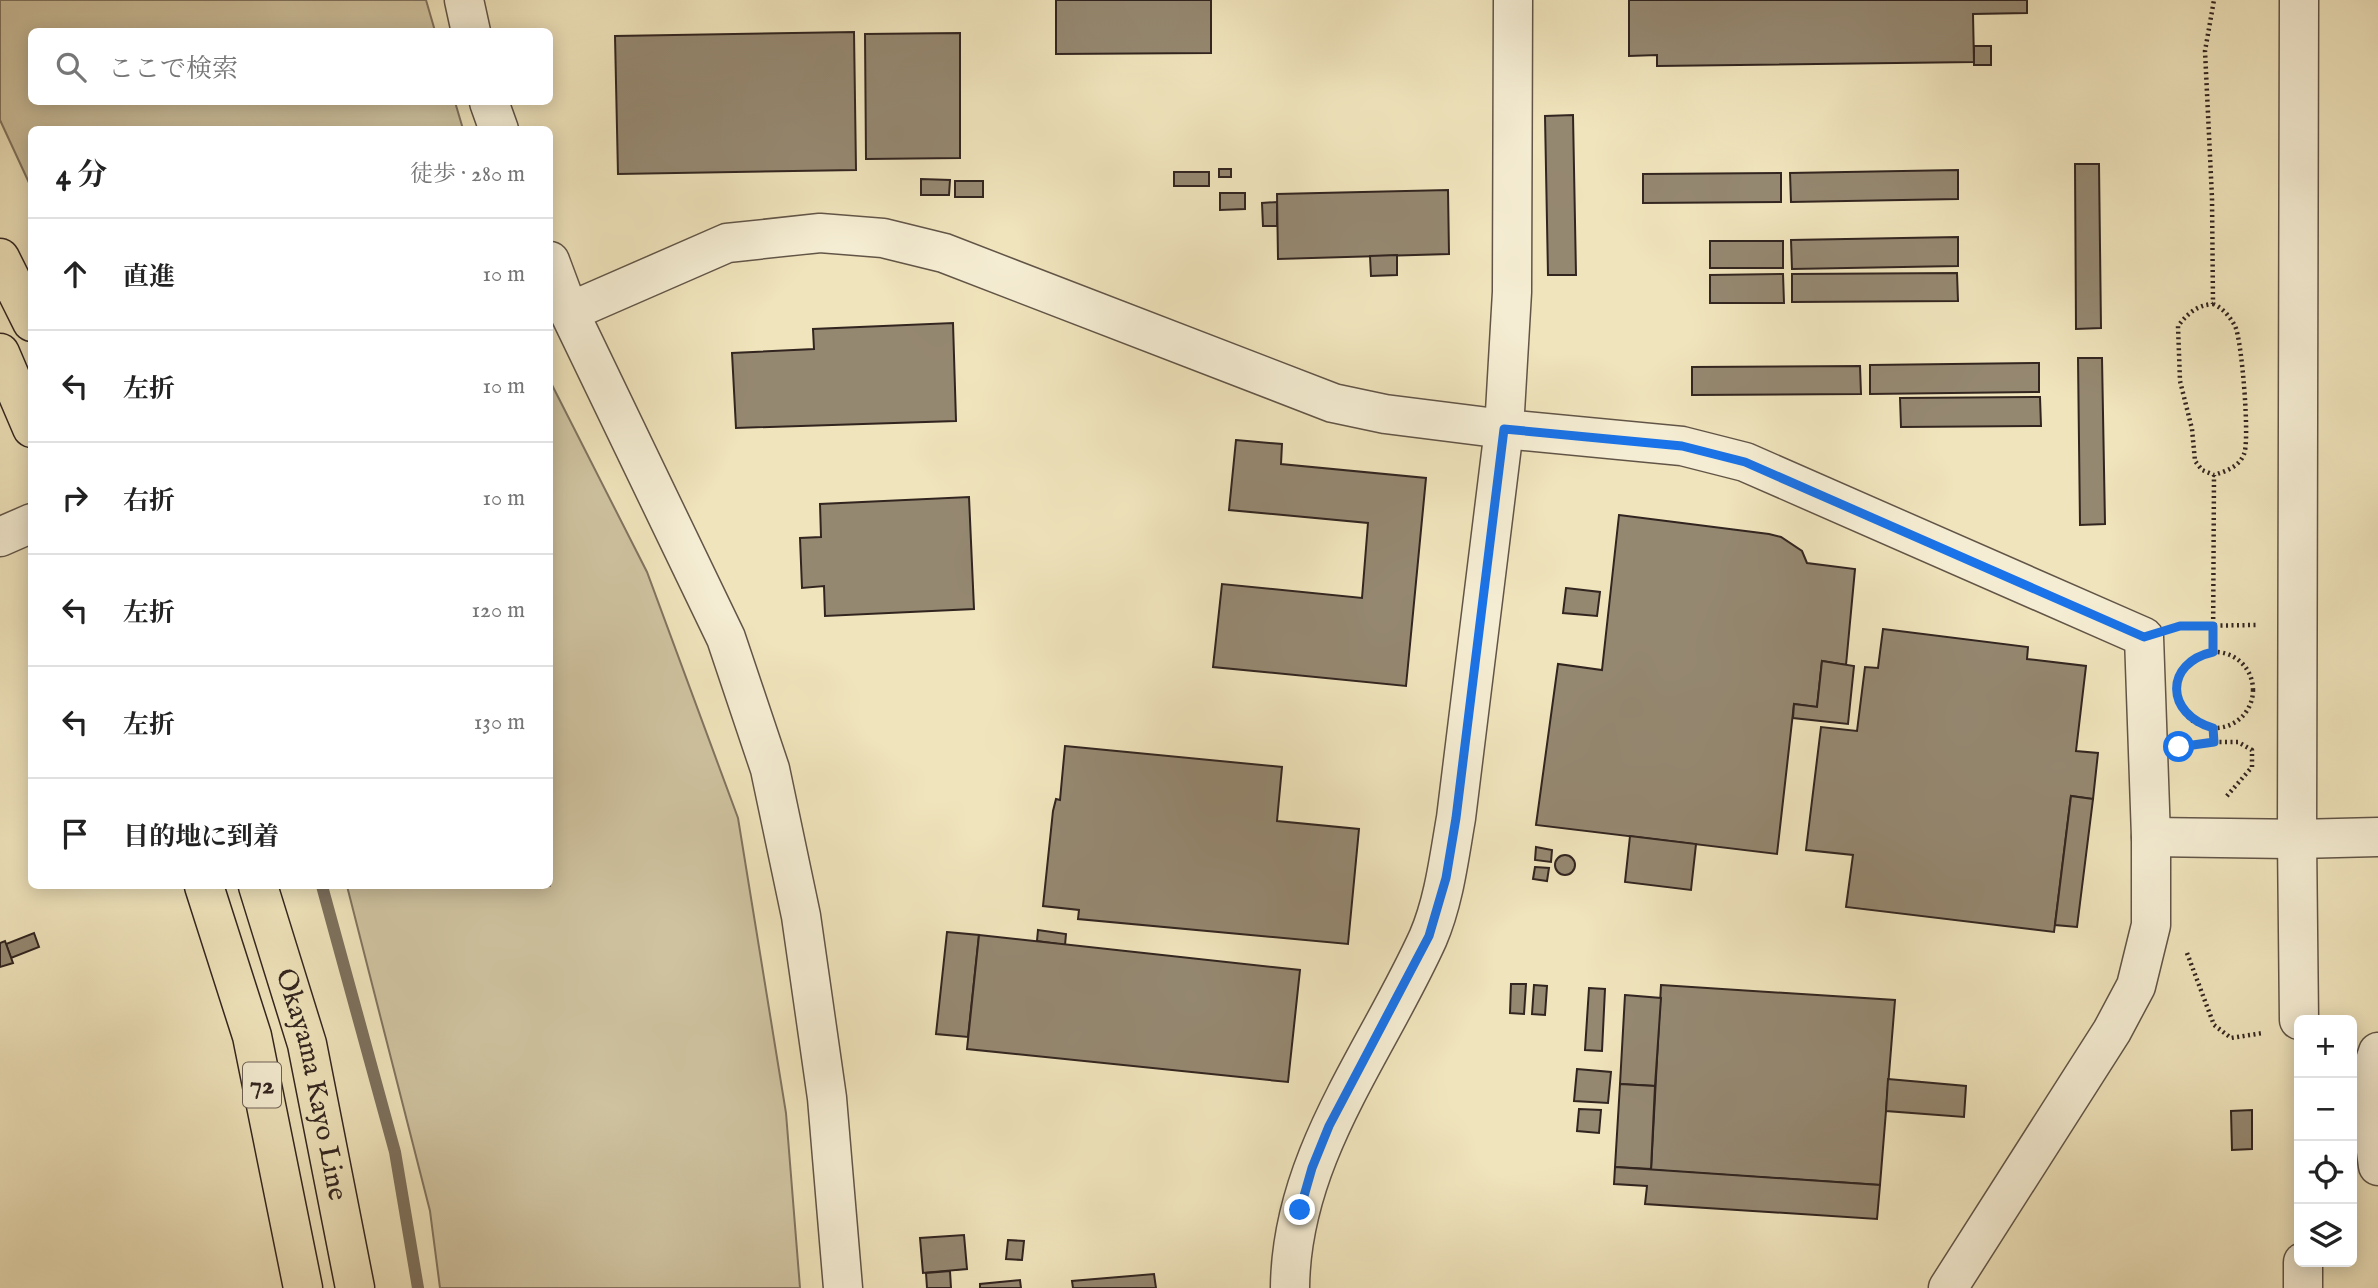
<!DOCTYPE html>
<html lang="ja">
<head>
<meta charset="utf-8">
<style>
	:root { --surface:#fff; --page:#f6f6f6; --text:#222; --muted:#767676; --line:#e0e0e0 }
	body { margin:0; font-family:"IM FELL English","Noto Serif JP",serif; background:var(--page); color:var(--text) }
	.controls { position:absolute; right:21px; bottom:21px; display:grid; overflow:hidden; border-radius:10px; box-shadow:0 4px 18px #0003 }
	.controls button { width:63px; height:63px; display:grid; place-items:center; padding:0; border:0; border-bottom:2px solid var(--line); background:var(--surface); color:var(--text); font:35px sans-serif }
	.stop { position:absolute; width:21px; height:21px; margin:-16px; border:5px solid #1a73e8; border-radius:50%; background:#fff }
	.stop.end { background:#1a73e8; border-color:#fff; box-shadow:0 2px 7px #0008 }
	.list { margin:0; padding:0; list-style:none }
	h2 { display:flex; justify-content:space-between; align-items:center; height:91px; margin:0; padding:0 28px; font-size:30px }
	h2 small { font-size:23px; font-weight:400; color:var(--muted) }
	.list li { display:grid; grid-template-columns:46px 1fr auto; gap:21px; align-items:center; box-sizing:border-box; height:112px; padding:0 28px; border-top:2px solid var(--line) }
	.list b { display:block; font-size:26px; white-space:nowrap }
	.list em { font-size:23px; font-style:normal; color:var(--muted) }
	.icon { flex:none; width:38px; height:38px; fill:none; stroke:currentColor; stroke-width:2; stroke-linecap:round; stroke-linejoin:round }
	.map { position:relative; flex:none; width:2378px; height:1288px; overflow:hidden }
	.search { position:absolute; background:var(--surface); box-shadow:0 4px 18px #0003; left:28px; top:28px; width:525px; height:77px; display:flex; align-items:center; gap:18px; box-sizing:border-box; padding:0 24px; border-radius:10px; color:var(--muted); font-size:26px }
	.panel { position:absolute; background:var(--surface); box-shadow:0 4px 18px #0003; left:28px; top:126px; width:525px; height:763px; border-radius:10px }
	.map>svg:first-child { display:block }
	.green { fill:#d0c4a1; stroke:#817460; stroke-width:2 }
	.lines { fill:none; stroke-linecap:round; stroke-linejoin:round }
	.stream { stroke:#7d715e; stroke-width:12 }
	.building { fill:#958871; stroke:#322520; stroke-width:2 }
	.minor-casing { stroke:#625547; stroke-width:41 }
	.tertiary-casing { stroke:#625547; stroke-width:41 }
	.primary-casing { stroke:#322520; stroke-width:41 }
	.path { stroke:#322520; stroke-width:4.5; stroke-dasharray:2 3.5; stroke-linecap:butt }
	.minor { stroke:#f5edd3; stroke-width:38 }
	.tertiary { stroke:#f5edd3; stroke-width:38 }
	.primary { stroke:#f0e4bc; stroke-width:38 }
	.route { stroke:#1a73e8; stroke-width:9 }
	.labels { text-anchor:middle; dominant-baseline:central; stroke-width:7; stroke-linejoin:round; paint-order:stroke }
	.shield { fill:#f5edd3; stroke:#6c6156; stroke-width:2 }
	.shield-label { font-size:26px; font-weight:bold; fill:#322520 }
	.street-label { font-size:28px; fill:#322520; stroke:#f5edd3 }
</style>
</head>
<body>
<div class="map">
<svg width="2378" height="1288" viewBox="0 0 2378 1288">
	<rect width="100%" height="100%" fill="#f0e4bc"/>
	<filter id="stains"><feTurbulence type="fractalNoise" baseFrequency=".00286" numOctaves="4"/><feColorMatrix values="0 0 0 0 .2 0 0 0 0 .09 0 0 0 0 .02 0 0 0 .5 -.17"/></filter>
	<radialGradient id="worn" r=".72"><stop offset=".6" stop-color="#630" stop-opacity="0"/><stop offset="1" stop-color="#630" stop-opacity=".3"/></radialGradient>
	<g class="green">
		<path d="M 0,0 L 426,0 L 435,31 L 32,32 L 32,102 L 455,102 L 463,129 L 32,130 L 31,187 L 0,120 Z"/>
		<path d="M 550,381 L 647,572 L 738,818 L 786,1113 L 800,1288 L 440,1288 L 430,1211 L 347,886 L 550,886 Z"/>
	</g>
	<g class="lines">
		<path class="stream" d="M 322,886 L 395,1152 L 418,1288"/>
	</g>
	<g class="building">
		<path d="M 1056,0 L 1211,0 L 1211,53 L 1056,54 Z"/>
		<path d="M 1629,0 L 2027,0 L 2027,13 L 1973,14 L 1974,62 L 1657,66 L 1657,55 L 1629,56 Z"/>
		<path d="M 854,32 L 856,170 L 618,174 L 615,36 Z"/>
		<path d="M 960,33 L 960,158 L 866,159 L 865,34 Z"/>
		<rect x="1974" y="46" width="17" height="19"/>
		<path d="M 1573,115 L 1576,275 L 1548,275 L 1545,116 Z"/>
		<path d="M 2075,164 L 2099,164 L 2101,328 L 2076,329 Z"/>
		<rect x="1219" y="169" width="12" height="8"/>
		<path d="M 1958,170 L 1958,199 L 1791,202 L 1790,173 Z"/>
		<rect x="1174" y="172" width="35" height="14"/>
		<path d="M 1781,173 L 1781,202 L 1643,203 L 1643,174 Z"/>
		<path d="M 921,179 L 950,180 L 949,195 L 921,195 Z"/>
		<rect x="955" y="181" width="28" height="16"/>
		<path d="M 1448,190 L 1449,254 L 1278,259 L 1277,194 Z"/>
		<path d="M 1220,193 L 1245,193 L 1245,209 L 1220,210 Z"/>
		<path d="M 1277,202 L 1277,226 L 1263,226 L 1262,203 Z"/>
		<path d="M 1958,237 L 1958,266 L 1792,269 L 1791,240 Z"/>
		<rect x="1710" y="241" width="73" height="27"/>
		<path d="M 1397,255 L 1397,275 L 1371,276 L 1370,256 Z"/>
		<path d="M 1957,273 L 1958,301 L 1792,302 L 1792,274 Z"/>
		<path d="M 1783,274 L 1784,303 L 1710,303 L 1710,275 Z"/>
		<path d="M 953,323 L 956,421 L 736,428 L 732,353 L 814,349 L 813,329 Z"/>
		<path d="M 2078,358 L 2102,358 L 2105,524 L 2080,525 Z"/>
		<path d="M 2039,363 L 2039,392 L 1870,394 L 1870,365 Z"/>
		<path d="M 1860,366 L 1861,394 L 1692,395 L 1692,367 Z"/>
		<path d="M 2040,397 L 2041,426 L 1901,427 L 1900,398 Z"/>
		<path d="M 1236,440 L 1282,444 L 1281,464 L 1426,478 L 1406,686 L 1213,667 L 1222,584 L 1362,598 L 1368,523 L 1229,510 Z"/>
		<path d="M 969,497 L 974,609 L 825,616 L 824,586 L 802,588 L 800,538 L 821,537 L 820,504 Z"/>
		<path d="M 1619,515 L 1769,534 L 1781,537 L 1802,551 L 1807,563 L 1855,569 L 1846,665 L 1822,661 L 1817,707 L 1794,704 L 1777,854 L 1536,825 L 1558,664 L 1602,670 Z"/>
		<path d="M 1566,588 L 1600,592 L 1597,616 L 1563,613 Z"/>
		<path d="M 1883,629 L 2028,647 L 2027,659 L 2086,666 L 2076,751 L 2098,753 L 2093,799 L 2071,796 L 2054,932 L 1846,907 L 1853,855 L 1806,850 L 1821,727 L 1857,731 L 1865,667 L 1878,668 Z"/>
		<path d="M 1822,661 L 1854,666 L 1848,724 L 1793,718 L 1794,704 L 1817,707 Z"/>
		<path d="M 1065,746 L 1282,767 L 1277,821 L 1359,829 L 1348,944 L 1078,919 L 1079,910 L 1043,906 L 1053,811 L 1056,799 L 1060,800 Z"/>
		<path d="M 2071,796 L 2093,799 L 2077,927 L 2055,925 Z"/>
		<path d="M 1630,836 L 1696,844 L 1691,890 L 1625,882 Z"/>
		<path d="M 1536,847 L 1552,850 L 1551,862 L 1535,860 Z"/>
		<circle cx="1565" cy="865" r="10"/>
		<path d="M 1535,867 L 1549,868 L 1547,881 L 1533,879 Z"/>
		<path d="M 1038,930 L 1066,934 L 1065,945 L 1037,941 Z"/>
		<path d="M 947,932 L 979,935 L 968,1037 L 936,1034 Z"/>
		<path d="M 34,933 L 39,947 L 11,958 L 6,944 Z"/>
		<path d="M 979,935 L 1300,970 L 1288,1082 L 967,1049 Z"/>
		<path d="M 5,941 L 13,963 L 0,967 L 0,943 Z"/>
		<path d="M 1511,984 L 1526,984 L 1524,1014 L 1510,1013 Z"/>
		<path d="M 1534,985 L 1547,986 L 1545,1015 L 1532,1014 Z"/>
		<path d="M 1661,985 L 1895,1000 L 1880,1185 L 1651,1170 Z"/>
		<path d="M 1589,988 L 1605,989 L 1602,1051 L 1585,1050 Z"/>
		<path d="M 1625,995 L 1661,998 L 1655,1086 L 1620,1084 Z"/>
		<path d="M 1577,1069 L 1611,1072 L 1608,1103 L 1574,1101 Z"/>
		<path d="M 1888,1079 L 1966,1086 L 1964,1117 L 1886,1111 Z"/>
		<path d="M 1620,1084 L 1655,1086 L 1651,1169 L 1615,1167 Z"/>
		<path d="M 1579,1109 L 1601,1110 L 1599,1133 L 1577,1131 Z"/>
		<path d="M 2252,1110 L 2252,1149 L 2232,1150 L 2231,1111 Z"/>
		<path d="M 1615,1167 L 1880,1185 L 1877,1219 L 1645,1204 L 1647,1186 L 1614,1184 Z"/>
		<path d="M 964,1235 L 967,1269 L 923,1273 L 920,1238 Z"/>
		<path d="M 1008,1240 L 1024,1241 L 1022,1260 L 1006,1259 Z"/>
		<path d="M 950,1271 L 951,1288 L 927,1288 L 926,1273 Z"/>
		<path d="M 1154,1274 L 1156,1288 L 1073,1288 L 1072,1281 Z"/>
		<path d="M 1020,1280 L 1021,1288 L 980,1288 L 980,1284 Z"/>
	</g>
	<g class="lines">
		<g class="minor-casing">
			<g id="minor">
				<path d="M 464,0 L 471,32"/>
				<path d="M 489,102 L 499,130"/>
				<path d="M 550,261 L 569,312 L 726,638 L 770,769 L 801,916 L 827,1098 L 843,1288"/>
				<path d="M 569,312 L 727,243 L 820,233 L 883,238 L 944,253 L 1333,403 L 1385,414 L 1504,429 L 1682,446 L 1745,462 L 2144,637 L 2151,837 L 2151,925 L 2136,986 L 2112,1031 L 1948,1288"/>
				<path d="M 0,537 L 32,523"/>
				<path d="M 2151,837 L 2297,839 L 2378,837"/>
				<path d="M 2378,1052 L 2367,1085 L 2378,1166"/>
				<path d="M 1290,1288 C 1291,1157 1376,1053 1428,938 C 1444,901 1449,858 1456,818 L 1504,429 L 1512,292 L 1513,0"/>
			</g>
		</g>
		<g class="tertiary-casing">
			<g id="tertiary">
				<path d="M 2299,1020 L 2297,839 L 2299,0"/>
				<path d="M 2303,1262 L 2303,1288"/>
			</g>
		</g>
		<g class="primary-casing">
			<g id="primary">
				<path d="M 0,258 L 32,322"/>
				<path d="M 0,353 L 32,428"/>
				<path d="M 204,886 L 252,1036 L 303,1288"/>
				<path id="s1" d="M 258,886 L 307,1044 L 355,1288"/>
			</g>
		</g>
		<g class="path">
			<path d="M 2213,304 C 2223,308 2230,317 2235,326 C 2242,340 2250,441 2244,454 C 2239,467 2226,471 2214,475 L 2202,470 L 2195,461 L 2192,429 L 2180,381 L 2178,326 C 2187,314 2197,305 2213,304 L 2212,198 L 2205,51 L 2214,0"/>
			<path d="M 2182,626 L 2257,625"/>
			<path d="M 2213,652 L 2214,475"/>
			<circle cx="2215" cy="690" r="38"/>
			<path d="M 2214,742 L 2238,742 L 2252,750 L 2252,767 L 2226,797"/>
			<path d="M 2187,746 L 2214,742 L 2213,728"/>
			<path d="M 2187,953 L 2214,1025 L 2231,1038 L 2263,1033"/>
		</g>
		<use href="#minor" class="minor"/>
		<use href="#tertiary" class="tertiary"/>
		<use href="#primary" class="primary"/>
	</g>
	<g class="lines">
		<path class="route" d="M 1300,1210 L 1312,1168 L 1329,1126 L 1429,936 L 1446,878 L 1456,818 L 1504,429 L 1682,446 L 1745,462 L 2144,637 L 2180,626 L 2213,626 L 2213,652 C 2164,663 2165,714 2213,728 L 2214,742 L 2179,747"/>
	</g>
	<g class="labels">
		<rect class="shield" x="243" y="1062.5" width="38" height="45" rx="5"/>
		<g class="shield-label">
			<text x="262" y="1085">72</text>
		</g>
		<g class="street-label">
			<text stroke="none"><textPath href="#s1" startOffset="206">Okayama Kayo Line</textPath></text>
		</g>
	</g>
	<rect width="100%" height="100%" filter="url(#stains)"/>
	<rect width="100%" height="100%" fill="url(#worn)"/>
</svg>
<div class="controls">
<button>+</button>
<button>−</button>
<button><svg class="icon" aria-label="locate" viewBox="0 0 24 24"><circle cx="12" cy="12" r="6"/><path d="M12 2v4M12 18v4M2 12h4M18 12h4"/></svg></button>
<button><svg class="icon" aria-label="layers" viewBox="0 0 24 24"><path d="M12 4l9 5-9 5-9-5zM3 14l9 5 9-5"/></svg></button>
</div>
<div class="stop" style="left:2179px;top:747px"></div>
<div class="stop end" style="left:1300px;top:1210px"></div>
<div class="search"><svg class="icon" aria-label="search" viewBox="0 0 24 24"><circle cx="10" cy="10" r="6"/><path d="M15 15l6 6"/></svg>ここで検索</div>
<section class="panel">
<h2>4 分<small>徒歩 · 280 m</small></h2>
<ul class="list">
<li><svg class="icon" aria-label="ahead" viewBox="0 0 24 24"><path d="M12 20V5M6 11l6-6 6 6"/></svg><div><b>直進</b></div><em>10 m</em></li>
<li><svg class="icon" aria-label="left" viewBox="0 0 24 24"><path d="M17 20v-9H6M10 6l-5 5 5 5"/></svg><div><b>左折</b></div><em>10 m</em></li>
<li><svg class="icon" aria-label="right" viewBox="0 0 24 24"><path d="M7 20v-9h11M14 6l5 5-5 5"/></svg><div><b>右折</b></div><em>10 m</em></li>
<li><svg class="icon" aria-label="left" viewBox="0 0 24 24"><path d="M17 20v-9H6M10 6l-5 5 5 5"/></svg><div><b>左折</b></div><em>120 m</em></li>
<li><svg class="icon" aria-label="left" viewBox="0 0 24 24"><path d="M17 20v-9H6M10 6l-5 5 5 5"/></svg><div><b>左折</b></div><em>130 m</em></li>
<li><svg class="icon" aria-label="arrive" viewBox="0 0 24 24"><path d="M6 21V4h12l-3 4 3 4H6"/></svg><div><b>目的地に到着</b></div></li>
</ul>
</section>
</div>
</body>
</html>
